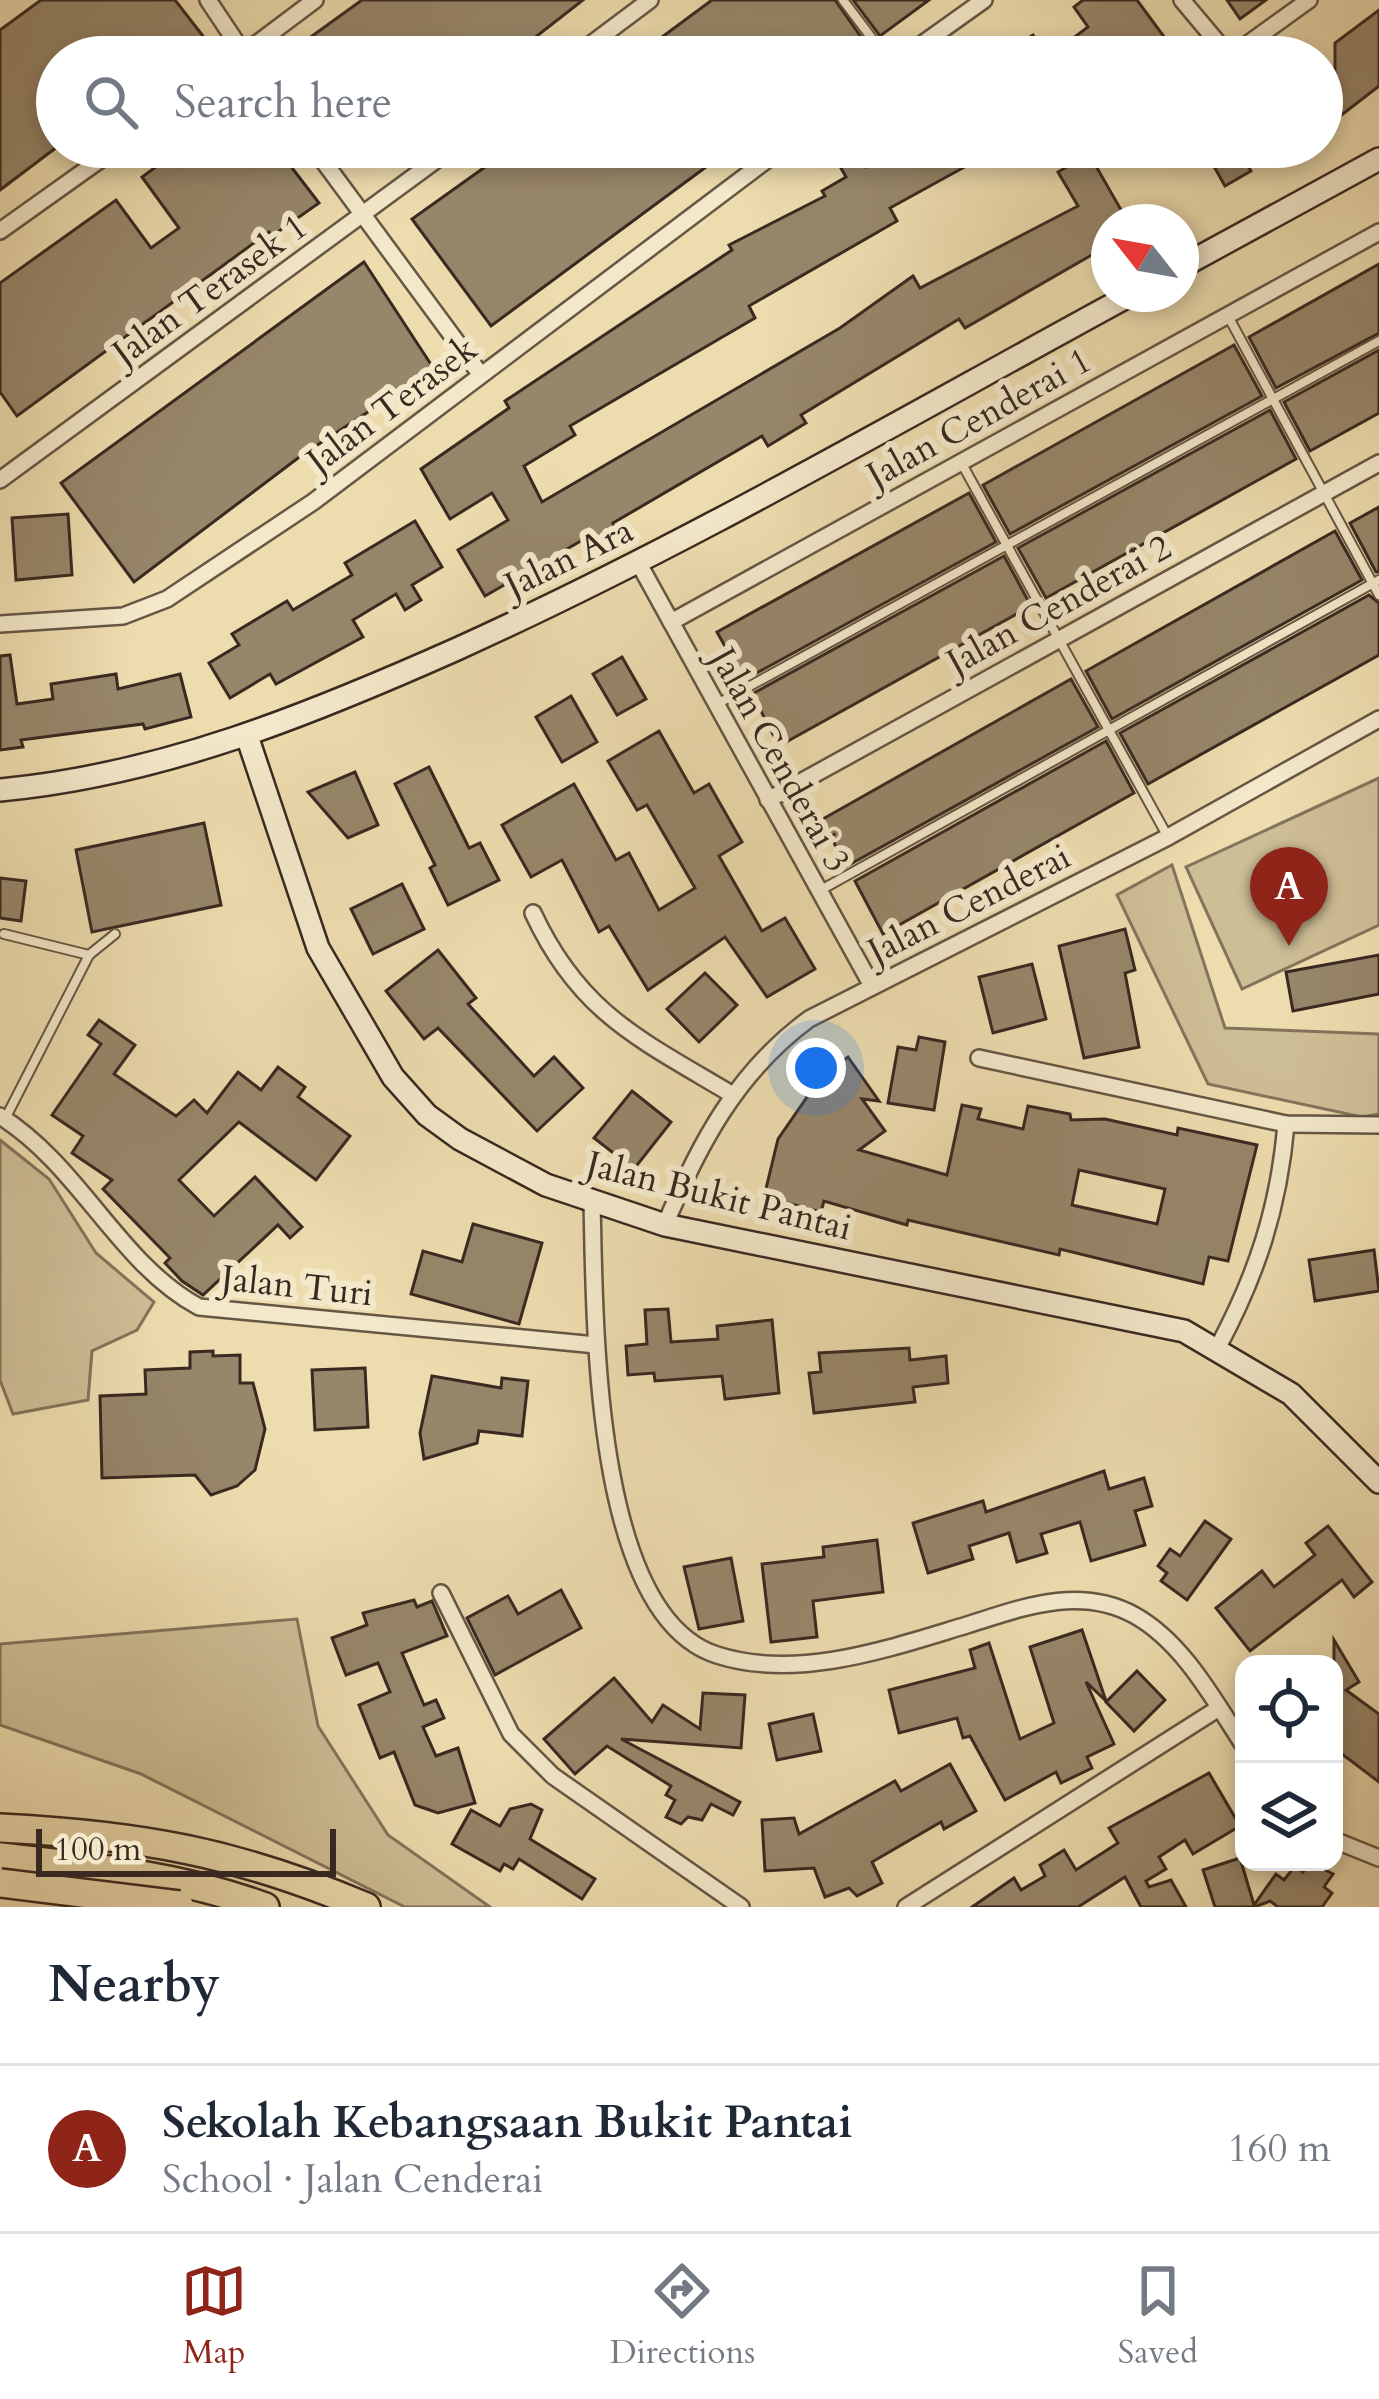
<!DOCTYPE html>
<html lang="en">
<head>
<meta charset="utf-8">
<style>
	:root { --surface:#fff; --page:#f2f2f3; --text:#1f2937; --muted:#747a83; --line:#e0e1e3; --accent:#8f2418 }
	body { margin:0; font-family:Cardo,serif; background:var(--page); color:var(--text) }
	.controls { position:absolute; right:36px; bottom:36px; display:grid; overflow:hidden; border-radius:24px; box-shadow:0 6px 18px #0003 }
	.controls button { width:108px; height:108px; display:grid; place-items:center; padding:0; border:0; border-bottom:3px solid var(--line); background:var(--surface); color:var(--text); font:60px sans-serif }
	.compass { position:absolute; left:1091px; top:204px; width:108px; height:108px; border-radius:50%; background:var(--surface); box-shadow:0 6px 18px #0003; rotate:301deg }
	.scale { position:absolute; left:36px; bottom:30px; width:300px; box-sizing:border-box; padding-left:12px; border:6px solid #392921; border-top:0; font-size:33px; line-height:42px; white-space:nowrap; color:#392921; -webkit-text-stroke:9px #f3e8ca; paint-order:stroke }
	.you { position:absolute; left:816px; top:1068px; width:42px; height:42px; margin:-30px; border:9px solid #fff; border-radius:50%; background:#1a73e8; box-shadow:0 0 0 18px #1a73e833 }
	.badge { display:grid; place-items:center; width:78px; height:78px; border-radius:50%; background:var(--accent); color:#fff; font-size:39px; font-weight:700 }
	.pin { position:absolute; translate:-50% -99px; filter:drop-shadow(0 3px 6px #0008) }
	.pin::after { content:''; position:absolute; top:63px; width:42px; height:36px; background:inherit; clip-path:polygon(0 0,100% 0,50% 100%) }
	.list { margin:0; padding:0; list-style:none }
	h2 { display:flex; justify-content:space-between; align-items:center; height:156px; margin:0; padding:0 48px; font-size:51px }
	h2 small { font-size:39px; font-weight:400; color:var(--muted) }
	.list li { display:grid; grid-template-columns:78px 1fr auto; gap:36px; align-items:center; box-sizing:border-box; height:168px; padding:0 48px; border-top:3px solid var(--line) }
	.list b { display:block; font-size:45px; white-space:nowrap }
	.list p { margin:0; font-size:39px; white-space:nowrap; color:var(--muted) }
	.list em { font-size:39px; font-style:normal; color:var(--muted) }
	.icon { flex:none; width:66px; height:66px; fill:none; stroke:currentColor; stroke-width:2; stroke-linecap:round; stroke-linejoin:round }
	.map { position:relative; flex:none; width:1379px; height:1907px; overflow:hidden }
	.search { position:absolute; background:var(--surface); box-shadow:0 6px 18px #0003; left:36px; right:36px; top:36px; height:132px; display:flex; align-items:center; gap:30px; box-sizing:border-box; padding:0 42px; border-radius:66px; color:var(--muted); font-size:45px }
	.sheet { height:324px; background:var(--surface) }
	nav { display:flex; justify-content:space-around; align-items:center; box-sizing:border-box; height:168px; border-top:3px solid var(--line); background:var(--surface); font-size:33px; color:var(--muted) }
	nav a { display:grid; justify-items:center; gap:6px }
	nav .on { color:var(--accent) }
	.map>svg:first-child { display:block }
	.green { fill:#cebe96; stroke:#84745c; stroke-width:3 }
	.building { fill:#97866a; stroke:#392921; stroke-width:3; fill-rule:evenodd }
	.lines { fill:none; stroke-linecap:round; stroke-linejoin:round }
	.lane-casing { stroke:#665644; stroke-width:12 }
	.street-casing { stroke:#665644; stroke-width:20 }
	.secondary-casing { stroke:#392921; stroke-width:26 }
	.highway-casing { stroke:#392921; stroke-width:32 }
	.lane { stroke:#f3e8ca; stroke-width:8 }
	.street { stroke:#f3e8ca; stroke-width:15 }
	.secondary { stroke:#f3e8ca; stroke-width:21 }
	.highway { stroke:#eddcae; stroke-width:27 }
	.highway-bridge-casing { stroke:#392921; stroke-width:32; stroke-linecap:butt }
	.highway-bridge { stroke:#eddcae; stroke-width:27 }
	.labels { text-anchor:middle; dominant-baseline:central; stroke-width:12; stroke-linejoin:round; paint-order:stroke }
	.street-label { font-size:36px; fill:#392921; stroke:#f3e8ca }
</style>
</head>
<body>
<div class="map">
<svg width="1379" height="1907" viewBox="0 0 1379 1907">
	<rect width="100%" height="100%" fill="#eddcae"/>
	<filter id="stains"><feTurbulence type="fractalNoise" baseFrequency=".00167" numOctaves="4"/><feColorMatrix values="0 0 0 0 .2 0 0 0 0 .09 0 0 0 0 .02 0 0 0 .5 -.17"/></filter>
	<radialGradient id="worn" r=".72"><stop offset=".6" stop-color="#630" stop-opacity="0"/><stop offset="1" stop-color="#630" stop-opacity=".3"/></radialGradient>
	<g class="green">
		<path d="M 1379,778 L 1379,925 L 1242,989 L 1186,867 Z"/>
		<path d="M 1172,865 L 1225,1028 L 1379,1034 L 1379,1114 L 1362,1117 L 1208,1084 L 1117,895 Z"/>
		<path d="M 0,1140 L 49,1179 L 96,1253 L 154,1302 L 137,1330 L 92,1351 L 88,1400 L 13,1414 L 0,1380 Z"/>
		<path d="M 297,1619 L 318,1726 L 388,1835 L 490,1907 L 405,1907 L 141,1774 L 0,1725 L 0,1644 Z"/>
	</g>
	<g class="building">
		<path d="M 41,0 L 175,0 L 203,36 L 176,57 L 57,57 L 57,147 L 0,190 L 0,30 Z"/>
		<path d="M 362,0 L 583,0 L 510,57 L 283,57 Z"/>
		<path d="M 712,0 L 835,0 L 868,47 L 854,57 L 635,57 Z"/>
		<path d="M 853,0 L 929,0 L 880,36 Z"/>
		<path d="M 1083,0 L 1137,0 L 1179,57 L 1048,57 L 1088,27 L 1074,7 Z"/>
		<path d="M 1227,0 L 1266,0 L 1240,19 Z"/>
		<path d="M 1379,10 L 1379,86 L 1322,130 L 1322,61 L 1335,80 L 1335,43 Z"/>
		<path d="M 1033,35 L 1046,57 L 997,57 Z"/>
		<path d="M 183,147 L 276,147 L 319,203 L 272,236 L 269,232 L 17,416 L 0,392 L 0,283 L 116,200 L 151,248 L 179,228 L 142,177 Z"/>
		<path d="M 513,147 L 733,147 L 491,326 L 412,219 Z"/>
		<path d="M 829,147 L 855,147 L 866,167 L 902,147 L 972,147 L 979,159 L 890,208 L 897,221 L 749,306 L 755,318 L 570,426 L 575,435 L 524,466 L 542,502 L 840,328 L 913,276 L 920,288 L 1078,206 L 1058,172 L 1089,154 L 1128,222 L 1109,222 L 1109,245 L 965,328 L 959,319 L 801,415 L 806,423 L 768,446 L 762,436 L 613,523 L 616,528 L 589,544 L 586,538 L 485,596 L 458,550 L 508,520 L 492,493 L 450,519 L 421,469 L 509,408 L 505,401 L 732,250 L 729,245 L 825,196 L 822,191 L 846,177 Z"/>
		<path d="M 1165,147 L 1237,147 L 1251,171 L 1225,186 L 1203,147 L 1179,165 Z"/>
		<path d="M 364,262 L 434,369 L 302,455 L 134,582 L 61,483 Z"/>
		<path d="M 1379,264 L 1379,333 L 1276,388 L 1249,337 Z"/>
		<path d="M 1234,345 L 1262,396 L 1010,534 L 983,485 Z"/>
		<path d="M 1379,350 L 1379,413 L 1310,451 L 1284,402 Z"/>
		<path d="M 1270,410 L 1296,459 L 1046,598 L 1018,548 Z"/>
		<path d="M 969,493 L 996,542 L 744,680 L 717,632 Z"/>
		<path d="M 1379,507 L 1379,572 L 1376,572 L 1350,523 Z"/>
		<path d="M 68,514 L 72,575 L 16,580 L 12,518 Z"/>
		<path d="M 415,521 L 442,567 L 412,585 L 421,600 L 405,610 L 396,594 L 353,620 L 363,637 L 276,684 L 270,674 L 230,698 L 209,663 L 239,645 L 232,634 L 287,601 L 293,610 L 352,575 L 345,563 Z"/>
		<path d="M 1335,531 L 1362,580 L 1112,719 L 1086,671 Z"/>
		<path d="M 1004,556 L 1031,606 L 779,746 L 752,694 Z"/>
		<path d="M 1369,595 L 1379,603 L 1379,655 L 1148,784 L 1120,733 Z"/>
		<path d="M 10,655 L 17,704 L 53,699 L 51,684 L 116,674 L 118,689 L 180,674 L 191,717 L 145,729 L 143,724 L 21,740 L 23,747 L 0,750 L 0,656 Z"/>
		<path d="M 622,657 L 646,699 L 617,715 L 593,674 Z"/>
		<path d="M 1071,679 L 1098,727 L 847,866 L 821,820 Z"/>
		<path d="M 571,696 L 597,742 L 562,762 L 536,717 Z"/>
		<path d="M 659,731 L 694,793 L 709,784 L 742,842 L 719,856 L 762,931 L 785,918 L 815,969 L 767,997 L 725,937 L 648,990 L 609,926 L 599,932 L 562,860 L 531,877 L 502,825 L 574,784 L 616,860 L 629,853 L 659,910 L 695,888 L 647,805 L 637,810 L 608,761 Z"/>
		<path d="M 1106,741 L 1134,793 L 883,934 L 855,881 Z"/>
		<path d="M 429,767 L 469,848 L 480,843 L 499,880 L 448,905 L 430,868 L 435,865 L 395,784 Z"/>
		<path d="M 355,772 L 378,825 L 348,838 L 308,792 Z"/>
		<path d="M 204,823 L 221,905 L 92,932 L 76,850 Z"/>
		<path d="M 0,878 L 26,881 L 21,921 L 0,918 Z"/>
		<path d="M 402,884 L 424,929 L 373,954 L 351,909 Z"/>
		<path d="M 1125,929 L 1135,970 L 1125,973 L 1139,1047 L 1084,1058 L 1059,946 Z"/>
		<path d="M 438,950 L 476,998 L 468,1004 L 534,1076 L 554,1057 L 583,1088 L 537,1131 L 438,1028 L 424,1039 L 386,991 Z"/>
		<path d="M 1379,955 L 1379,994 L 1293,1011 L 1286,972 Z"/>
		<path d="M 1032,964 L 1046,1019 L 993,1033 L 979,977 Z"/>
		<path d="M 705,973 L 737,1005 L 699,1042 L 667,1009 Z"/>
		<path d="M 99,1020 L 135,1045 L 114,1074 L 176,1116 L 194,1100 L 207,1113 L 238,1072 L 261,1090 L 278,1067 L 305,1087 L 298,1097 L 350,1136 L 316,1180 L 239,1122 L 179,1180 L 214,1216 L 255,1177 L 302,1227 L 290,1238 L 278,1225 L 203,1295 L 182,1281 L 165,1263 L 170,1258 L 103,1189 L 112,1180 L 72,1153 L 83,1136 L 52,1115 L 101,1044 L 88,1035 Z"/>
		<path d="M 919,1037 L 945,1042 L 934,1110 L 888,1103 L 898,1047 L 916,1050 Z"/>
		<path d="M 848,1057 L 879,1101 L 862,1099 L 885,1131 L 859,1150 L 947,1175 L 962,1105 L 981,1109 L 978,1119 L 1023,1129 L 1028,1106 L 1070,1114 L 1071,1120 L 1105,1119 L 1177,1135 L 1178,1128 L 1257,1145 L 1228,1261 L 1209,1257 L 1203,1284 L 1060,1249 L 1059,1255 L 908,1220 L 907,1225 L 824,1201 L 821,1212 L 764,1197 L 778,1139 L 807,1097 L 802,1090 ZM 1079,1170 L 1165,1189 L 1157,1224 L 1072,1205 Z"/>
		<path d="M 632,1091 L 671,1122 L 634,1169 L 594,1138 Z"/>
		<path d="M 473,1224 L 542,1243 L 519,1324 L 411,1294 L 423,1251 L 462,1262 Z"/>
		<path d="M 1374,1250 L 1379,1291 L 1315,1301 L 1309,1260 Z"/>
		<path d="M 668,1309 L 671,1342 L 718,1339 L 717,1326 L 772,1320 L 779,1393 L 725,1399 L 722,1376 L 655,1381 L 654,1373 L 628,1375 L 626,1346 L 647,1344 L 645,1310 Z"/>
		<path d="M 909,1348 L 910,1360 L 946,1356 L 948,1383 L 913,1387 L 915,1402 L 814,1413 L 809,1373 L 821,1372 L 819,1353 Z"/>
		<path d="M 213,1351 L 213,1356 L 240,1355 L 240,1383 L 253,1383 L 265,1429 L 255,1470 L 237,1486 L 211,1495 L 195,1475 L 102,1478 L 100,1396 L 146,1394 L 145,1370 L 190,1368 L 190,1352 Z"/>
		<path d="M 365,1368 L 368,1427 L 315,1430 L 312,1370 Z"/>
		<path d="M 432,1376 L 501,1388 L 502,1378 L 528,1381 L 522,1436 L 479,1431 L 477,1443 L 424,1459 L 420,1433 Z"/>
		<path d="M 1104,1471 L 1109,1489 L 1144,1478 L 1152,1506 L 1135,1511 L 1145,1545 L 1091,1561 L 1080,1522 L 1041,1534 L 1047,1553 L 1017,1562 L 1009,1533 L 969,1546 L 973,1559 L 928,1573 L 913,1523 L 983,1501 L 986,1512 Z"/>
		<path d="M 1205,1521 L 1231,1539 L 1187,1600 L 1161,1581 L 1167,1573 L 1158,1566 L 1170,1549 L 1180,1556 Z"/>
		<path d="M 1328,1526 L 1372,1582 L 1354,1597 L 1342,1580 L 1250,1651 L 1216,1608 L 1262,1571 L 1274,1587 L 1315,1555 L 1306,1543 Z"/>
		<path d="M 877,1540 L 883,1592 L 813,1601 L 817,1637 L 771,1642 L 762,1564 L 824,1557 L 823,1547 Z"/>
		<path d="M 731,1558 L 743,1621 L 699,1629 L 684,1567 Z"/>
		<path d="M 561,1590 L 581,1628 L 495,1675 L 467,1618 L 508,1596 L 518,1614 Z"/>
		<path d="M 414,1600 L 417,1607 L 432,1601 L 447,1636 L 402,1653 L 424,1705 L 436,1700 L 444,1718 L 423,1727 L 436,1756 L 458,1748 L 475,1803 L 438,1813 L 415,1805 L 394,1752 L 380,1758 L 359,1705 L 390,1692 L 378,1663 L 346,1675 L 332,1638 L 367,1625 L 363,1613 Z"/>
		<path d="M 1082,1630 L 1106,1701 L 1086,1682 L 1114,1744 L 1087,1757 L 1092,1768 L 1061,1783 L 1056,1772 L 1005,1800 L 970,1736 L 963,1738 L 957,1718 L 899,1733 L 889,1690 L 975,1668 L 970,1650 L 989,1643 L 1020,1739 L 1054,1723 L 1030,1647 Z"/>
		<path d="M 1334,1640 L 1359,1682 L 1346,1690 L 1379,1714 L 1379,1782 L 1334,1748 Z"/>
		<path d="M 1137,1671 L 1165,1700 L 1134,1731 L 1106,1702 Z"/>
		<path d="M 614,1678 L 652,1722 L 663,1705 L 700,1729 L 703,1693 L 745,1695 L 741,1748 L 621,1739 L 740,1802 L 733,1815 L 711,1804 L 702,1820 L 688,1817 L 681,1824 L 666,1817 L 675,1800 L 666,1795 L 671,1786 L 607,1746 L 575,1774 L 544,1739 Z"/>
		<path d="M 813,1714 L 821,1751 L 777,1760 L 769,1724 Z"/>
		<path d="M 950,1764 L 976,1811 L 944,1829 L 941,1822 L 872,1862 L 882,1883 L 857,1896 L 849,1888 L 825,1897 L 814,1868 L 765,1871 L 762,1820 L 794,1818 L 799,1834 L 895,1781 L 901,1791 Z"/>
		<path d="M 1209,1773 L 1240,1826 L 1193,1854 L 1185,1840 L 1159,1857 L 1166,1869 L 1146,1881 L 1149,1887 L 1171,1880 L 1186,1907 L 1141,1907 L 1125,1877 L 1078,1907 L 972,1907 L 1014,1878 L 1021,1890 L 1045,1876 L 1040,1865 L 1064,1850 L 1076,1870 L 1118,1843 L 1109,1828 Z"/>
		<path d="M 531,1804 L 542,1810 L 530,1839 L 595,1879 L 582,1899 L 519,1859 L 513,1869 L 504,1864 L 500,1871 L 452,1844 L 471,1810 L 500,1826 L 510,1809 Z"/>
		<path d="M 1240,1858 L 1254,1905 L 1276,1874 L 1284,1880 L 1295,1866 L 1303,1872 L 1310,1862 L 1333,1874 L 1324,1887 L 1332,1893 L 1322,1907 L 1278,1907 L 1270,1901 L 1255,1907 L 1215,1907 L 1203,1870 Z"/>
	</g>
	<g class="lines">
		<g class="lane-casing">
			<g id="lane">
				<path d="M 843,0 L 886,57"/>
				<path d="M 1228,316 L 1379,595"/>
				<path d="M 962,464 L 1168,837"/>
				<path d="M 717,704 L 1379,341"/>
				<path d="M 819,891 L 1379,580"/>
				<path d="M 4,934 L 89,955"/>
				<path d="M 5,1119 L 89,955 L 115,934"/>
			</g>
		</g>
		<g class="street-casing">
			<g id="street">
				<path d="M 208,0 L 246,57"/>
				<path d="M 1182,0 L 1223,49 L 1245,46 L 1309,0"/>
				<path d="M 239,57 L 315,0"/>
				<path d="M 574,57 L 650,0"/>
				<path d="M 904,57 L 984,0"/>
				<path d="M 313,147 L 481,375"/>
				<path d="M 0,231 L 118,147"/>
				<path d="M 0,480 L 454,147"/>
				<path d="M 638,562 L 872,986"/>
				<path d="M 671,622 L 1379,232"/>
				<path d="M 0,624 L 123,616 L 167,599 L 313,502 L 784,147"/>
				<path d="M 768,800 L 1379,463"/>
				<path d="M 533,913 C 580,1014 641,1040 733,1095"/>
				<path d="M 979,1058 L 1286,1124 L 1379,1125"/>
				<path d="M 0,1116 C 81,1167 118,1263 199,1307 L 596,1345"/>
				<path d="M 592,1203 C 595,1312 591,1615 717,1655 C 798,1681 890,1648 967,1625 C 1021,1608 1079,1585 1134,1615 C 1183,1642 1214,1700 1244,1746"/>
				<path d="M 665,1225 C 699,1144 737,1072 809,1019 L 1168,837 L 1379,719"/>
				<path d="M 1218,1347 C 1257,1274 1279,1207 1286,1124"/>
				<path d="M 441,1593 L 511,1734 L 553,1776 L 741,1907"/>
				<path d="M 1334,1840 L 1379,1858"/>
				<path d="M 906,1907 L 1219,1708"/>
			</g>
		</g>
		<g class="secondary-casing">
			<g id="secondary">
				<path d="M 1181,267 L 1379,159"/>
				<path d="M 247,736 L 318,948 L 393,1077 L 427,1115 L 460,1139 L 546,1185 L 665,1225 L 1184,1331 L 1291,1394 L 1379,1482"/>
				<path d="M 0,790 C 162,775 311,714 457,649 C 689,544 909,415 1132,294"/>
			</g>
		</g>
		<g class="highway-casing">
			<g id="highway">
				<path d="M 0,1828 C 140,1835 236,1852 366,1907"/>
				<path d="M 0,1857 C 91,1867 179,1875 265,1907"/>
			</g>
		</g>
		<use href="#lane" class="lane"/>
		<use href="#street" class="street"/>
		<use href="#secondary" class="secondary"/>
		<use href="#highway" class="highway"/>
		<g class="highway-bridge-casing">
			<path id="highway-bridge" d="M 0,1883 L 179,1905"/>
		</g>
		<use href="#highway-bridge" class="highway-bridge"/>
	</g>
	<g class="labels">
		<g class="street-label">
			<text transform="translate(210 290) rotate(-36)">Jalan Terasek 1</text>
			<text transform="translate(392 405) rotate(-37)">Jalan Terasek</text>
			<text transform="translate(979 418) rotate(-29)">Jalan Cenderai 1</text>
			<text transform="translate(569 558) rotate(-26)">Jalan Ara</text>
			<text transform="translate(1059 605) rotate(-29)">Jalan Cenderai 2</text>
			<text transform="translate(780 760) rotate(61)">Jalan Cenderai 3</text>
			<text transform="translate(969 904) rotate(-27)">Jalan Cenderai</text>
			<text transform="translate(719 1196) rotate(14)">Jalan Bukit Pantai</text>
			<text transform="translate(297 1286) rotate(6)">Jalan Turi</text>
		</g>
	</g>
	<rect width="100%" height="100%" filter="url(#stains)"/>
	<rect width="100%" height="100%" fill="url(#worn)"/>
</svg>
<div class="controls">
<button><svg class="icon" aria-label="locate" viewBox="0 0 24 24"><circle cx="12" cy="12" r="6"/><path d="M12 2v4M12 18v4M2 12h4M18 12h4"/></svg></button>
<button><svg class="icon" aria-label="layers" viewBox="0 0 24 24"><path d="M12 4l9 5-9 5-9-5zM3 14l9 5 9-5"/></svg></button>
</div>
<svg class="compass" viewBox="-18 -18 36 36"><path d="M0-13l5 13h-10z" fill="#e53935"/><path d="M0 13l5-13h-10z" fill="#747a83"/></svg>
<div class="scale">100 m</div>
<div class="you"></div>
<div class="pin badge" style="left:1289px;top:946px">A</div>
<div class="search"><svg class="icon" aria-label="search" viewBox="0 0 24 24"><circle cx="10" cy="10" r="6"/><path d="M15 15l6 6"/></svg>Search here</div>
</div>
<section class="sheet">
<h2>Nearby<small></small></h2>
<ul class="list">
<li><span class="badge">A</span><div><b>Sekolah Kebangsaan Bukit Pantai</b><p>School · Jalan Cenderai</p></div><em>160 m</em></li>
</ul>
</section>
<nav>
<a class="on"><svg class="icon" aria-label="map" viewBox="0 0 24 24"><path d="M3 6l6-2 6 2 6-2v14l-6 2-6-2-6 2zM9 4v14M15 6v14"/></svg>Map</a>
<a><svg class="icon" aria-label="directions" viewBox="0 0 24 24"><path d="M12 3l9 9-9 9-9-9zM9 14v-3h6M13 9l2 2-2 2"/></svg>Directions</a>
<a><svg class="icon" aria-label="saved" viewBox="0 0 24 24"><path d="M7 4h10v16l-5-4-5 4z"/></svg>Saved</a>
</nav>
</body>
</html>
